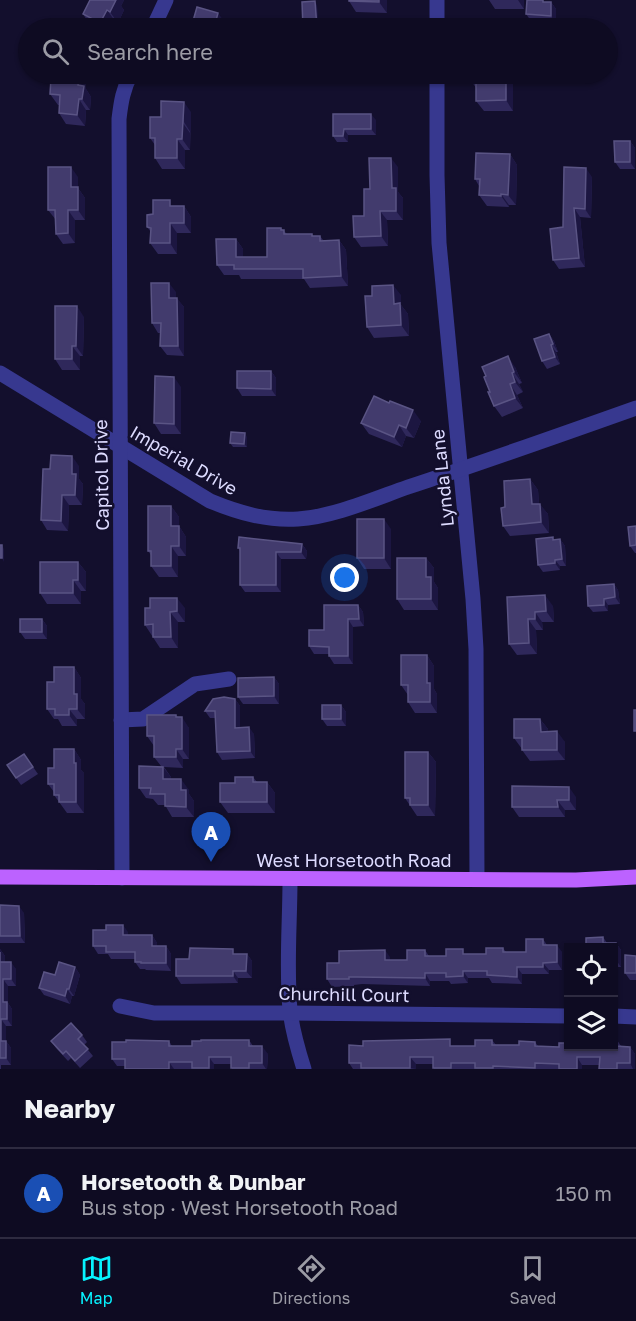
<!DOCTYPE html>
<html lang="en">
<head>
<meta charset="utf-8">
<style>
	:root { --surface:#0e0b22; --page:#1c192f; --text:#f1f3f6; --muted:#9b9ba5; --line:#2e2b40; --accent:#07f3ff }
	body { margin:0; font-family:"Golos Text",sans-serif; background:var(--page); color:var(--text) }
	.controls { position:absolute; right:18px; bottom:18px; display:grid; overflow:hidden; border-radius:0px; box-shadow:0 2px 4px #0004 }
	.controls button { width:54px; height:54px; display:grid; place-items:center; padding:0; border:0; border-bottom:2px solid var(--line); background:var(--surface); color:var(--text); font:30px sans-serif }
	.you { position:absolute; left:345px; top:578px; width:21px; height:21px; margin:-15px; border:4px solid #fff; border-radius:50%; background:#1a73e8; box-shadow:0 0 0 9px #1a73e833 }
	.badge { display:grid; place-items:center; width:39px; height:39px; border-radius:50%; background:var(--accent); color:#fff; font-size:20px; font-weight:700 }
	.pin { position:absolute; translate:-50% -50px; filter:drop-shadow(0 2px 3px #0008) }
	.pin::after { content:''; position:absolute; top:32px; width:21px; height:18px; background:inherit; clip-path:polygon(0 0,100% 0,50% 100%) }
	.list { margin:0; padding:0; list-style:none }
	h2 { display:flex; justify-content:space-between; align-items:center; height:78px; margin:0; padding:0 24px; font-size:26px }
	h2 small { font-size:20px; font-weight:400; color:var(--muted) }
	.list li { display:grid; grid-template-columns:39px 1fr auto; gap:18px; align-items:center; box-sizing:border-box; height:90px; padding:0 24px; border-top:2px solid var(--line) }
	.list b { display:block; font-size:22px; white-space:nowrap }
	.list p { margin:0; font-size:20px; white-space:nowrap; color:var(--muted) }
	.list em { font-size:20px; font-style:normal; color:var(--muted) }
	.icon { flex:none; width:33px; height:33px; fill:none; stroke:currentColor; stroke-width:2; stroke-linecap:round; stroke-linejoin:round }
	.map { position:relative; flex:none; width:636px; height:1069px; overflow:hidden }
	.search { position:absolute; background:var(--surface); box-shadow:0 2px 4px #0004; left:18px; right:18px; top:18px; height:66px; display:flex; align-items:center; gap:15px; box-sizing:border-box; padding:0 21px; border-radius:33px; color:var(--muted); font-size:22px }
	.sheet { height:168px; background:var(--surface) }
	nav { display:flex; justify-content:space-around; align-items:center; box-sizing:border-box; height:84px; border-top:2px solid var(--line); background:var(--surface); font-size:16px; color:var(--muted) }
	nav a { display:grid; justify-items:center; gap:3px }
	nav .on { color:var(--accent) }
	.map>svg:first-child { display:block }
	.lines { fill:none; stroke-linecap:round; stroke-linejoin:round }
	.minor { stroke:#37388f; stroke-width:15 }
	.major { stroke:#bc62ff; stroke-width:15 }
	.wall { fill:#2f285b }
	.shaded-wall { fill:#1c1641 }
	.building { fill:#423b6d; stroke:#5a5484; stroke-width:1.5 }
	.labels { text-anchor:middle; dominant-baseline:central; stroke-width:5; stroke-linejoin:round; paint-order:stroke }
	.street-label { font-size:18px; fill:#dddbff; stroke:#130f2d }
</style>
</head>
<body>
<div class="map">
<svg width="636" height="1069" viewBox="0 0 636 1069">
	<rect width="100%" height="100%" fill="#130f2d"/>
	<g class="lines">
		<g class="minor">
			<path d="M 153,28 L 166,0"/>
			<path d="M 437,28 L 437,0"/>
			<path d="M 437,74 L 437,175 L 439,243 L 473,599 L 476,649 L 477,879"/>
			<path d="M 0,373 L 210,501 C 239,513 267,521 298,519 C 333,517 374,499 408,487 C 484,462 560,435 636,408"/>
			<path d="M 121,720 L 143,719 L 195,684 L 229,679"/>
			<path d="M 122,878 L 119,119 C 121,102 123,89 131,74"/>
			<path d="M 290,880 C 290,923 286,967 290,1010 C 292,1030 298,1050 304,1069"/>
			<path d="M 120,1006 L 154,1013 L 290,1013 L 568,1016"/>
			<path d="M 614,1016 L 636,1017"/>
		</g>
		<path class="major" d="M 0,877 L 576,880 L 636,877"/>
	</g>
	<g class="wall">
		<path d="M 90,0 L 124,0 L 121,6 L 124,10 L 118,23 L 115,21 L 111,28 L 97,28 L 90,25 L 83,14 Z"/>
		<path d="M 387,0 L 387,13 L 356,12 L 349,1 Z"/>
		<path d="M 489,0 L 524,0 L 524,9 L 495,9 Z"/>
		<path d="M 546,2 L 551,2 L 556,9 L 556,24 L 531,21 L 526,14 Z"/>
		<path d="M 370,74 L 401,74 L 401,80 L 374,80 Z"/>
		<path d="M 513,74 L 513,111 L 484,111 L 476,101 L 476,88 L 472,82 Z"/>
		<path d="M 86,82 L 86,89 L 91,97 L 90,110 L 86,110 L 85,126 L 66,124 L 59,113 L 60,105 L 58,105 L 50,94 Z"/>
		<path d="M 191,112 L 190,150 L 185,150 L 185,169 L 162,169 L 155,158 L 155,145 L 150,138 L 161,117 Z"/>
		<path d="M 333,114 L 376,120 L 376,135 L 348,135 L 348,142 L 337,142 L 333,136 Z"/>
		<path d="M 630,141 L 635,148 L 635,169 L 620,169 L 615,162 Z"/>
		<path d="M 510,154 L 517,165 L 516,205 L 509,205 L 509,207 L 487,206 L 479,195 L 479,186 L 475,179 Z"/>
		<path d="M 398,167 L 398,192 L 403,198 L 403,220 L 387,220 L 388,246 L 361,247 L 354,237 L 364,216 L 370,189 Z"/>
		<path d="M 78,177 L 78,188 L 85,198 L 85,220 L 75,220 L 75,243 L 63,244 L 56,234 L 56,220 L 48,210 Z"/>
		<path d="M 592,177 L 591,218 L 580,217 L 585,267 L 559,269 L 553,260 L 563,227 Z"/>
		<path d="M 173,206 L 184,206 L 191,217 L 191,233 L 177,233 L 177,254 L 158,254 L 150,243 L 151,232 L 147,227 L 153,214 Z"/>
		<path d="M 281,228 L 287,234 L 312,234 L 313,236 L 320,236 L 323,240 L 339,240 L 346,250 L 348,286 L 310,288 L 304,279 L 241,279 L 239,275 L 224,275 L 217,265 L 236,239 L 243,249 L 243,257 L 267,257 Z"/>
		<path d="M 176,292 L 176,298 L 184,307 L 184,356 L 167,355 L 160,346 L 161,333 L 158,333 L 152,323 Z"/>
		<path d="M 401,295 L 401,305 L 408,314 L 409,336 L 374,338 L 367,327 Z"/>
		<path d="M 84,317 L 83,356 L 80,356 L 80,370 L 62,370 L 55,359 Z"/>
		<path d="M 549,334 L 554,341 L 558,352 L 556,352 L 560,364 L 547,369 L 542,361 Z"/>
		<path d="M 515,367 L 522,383 L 519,384 L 523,392 L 517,395 L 523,408 L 502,417 L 494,406 L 490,392 Z"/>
		<path d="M 271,371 L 276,378 L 276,396 L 242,396 L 237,388 Z"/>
		<path d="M 181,387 L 181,434 L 161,434 L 154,423 Z"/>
		<path d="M 421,421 L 414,438 L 406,436 L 402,447 L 369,434 L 361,423 Z"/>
		<path d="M 247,437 L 247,447 L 233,447 L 230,443 Z"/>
		<path d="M 79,466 L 79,479 L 83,484 L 82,505 L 69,505 L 68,531 L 47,530 L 41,520 L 50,469 Z"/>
		<path d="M 530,479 L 538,490 L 539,504 L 548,514 L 549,533 L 510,536 L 503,526 L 505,507 Z"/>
		<path d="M 171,506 L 179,517 L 179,526 L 186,537 L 186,556 L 178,556 L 178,577 L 159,577 L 151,566 L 151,555 L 148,551 Z"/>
		<path d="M 636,526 L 636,553 L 635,553 L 630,546 Z"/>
		<path d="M 391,529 L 391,569 L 364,569 L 357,558 Z"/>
		<path d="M 560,539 L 565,546 L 566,566 L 560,566 L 560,570 L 543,572 L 538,565 L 555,540 Z"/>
		<path d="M 302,544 L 307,551 L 306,559 L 281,559 L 281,592 L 245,592 L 240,585 L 240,551 L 238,548 Z"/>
		<path d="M 426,558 L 434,568 L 434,582 L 438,588 L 438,610 L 404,610 L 397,599 Z"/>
		<path d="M 78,562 L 86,572 L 86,591 L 81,591 L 81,604 L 47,604 L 40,593 Z"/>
		<path d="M 614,584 L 618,590 L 620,604 L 608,605 L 608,611 L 593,612 L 588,606 Z"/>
		<path d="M 507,597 L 553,606 L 554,622 L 542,622 L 543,630 L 536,630 L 537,654 L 517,655 L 509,644 Z"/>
		<path d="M 358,605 L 363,612 L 364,626 L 353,627 L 353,664 L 334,664 L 329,656 L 329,654 L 314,654 L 309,646 L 324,630 Z"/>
		<path d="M 145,608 L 185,608 L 185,622 L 178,622 L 178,648 L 160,648 L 145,625 Z"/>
		<path d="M 42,619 L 47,626 L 47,639 L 25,639 L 20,632 Z"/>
		<path d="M 427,655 L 434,666 L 434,689 L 437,694 L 437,713 L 415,713 L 408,702 L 408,695 L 401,685 Z"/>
		<path d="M 74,667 L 81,678 L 81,699 L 85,704 L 85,719 L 77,719 L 77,726 L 62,726 L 58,719 L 54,719 L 47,709 L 54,682 Z"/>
		<path d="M 274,677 L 279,684 L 279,704 L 243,704 L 238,697 Z"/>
		<path d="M 235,699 L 240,706 L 240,727 L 254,734 L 255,758 L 222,760 L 217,752 L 215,718 L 210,718 L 205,711 Z"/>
		<path d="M 341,705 L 346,712 L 346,726 L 327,726 L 322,719 Z"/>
		<path d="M 176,715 L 189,728 L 189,759 L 183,759 L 183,768 L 164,767 L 171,777 L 171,779 L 189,790 L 189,794 L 194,801 L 194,817 L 172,817 L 165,805 L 158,805 L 153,799 L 146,798 L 139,788 L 161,766 L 154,757 L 154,746 L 147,736 Z"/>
		<path d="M 540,719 L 548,729 L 548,731 L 565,742 L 565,760 L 530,761 L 522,750 L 522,749 L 514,738 Z"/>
		<path d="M 74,749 L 81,760 L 81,770 L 84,773 L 84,813 L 67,813 L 54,795 L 54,792 L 48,784 L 54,768 Z"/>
		<path d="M 428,752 L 436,762 L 435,816 L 417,816 L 405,798 Z"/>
		<path d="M 24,754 L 38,774 L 21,785 L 7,765 Z"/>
		<path d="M 253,777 L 257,782 L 267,782 L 275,793 L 275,813 L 228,813 L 220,802 L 235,783 Z"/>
		<path d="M 576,797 L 576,810 L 565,810 L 565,817 L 519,817 L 512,807 Z"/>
		<path d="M 0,905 L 24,913 L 25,943 L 0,943 Z"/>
		<path d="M 128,932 L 128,935 L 152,935 L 157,943 L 157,946 L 166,946 L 171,954 L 171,971 L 146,970 L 145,969 L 140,969 L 135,962 L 135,959 L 111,959 L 108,954 L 98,954 L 93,946 Z"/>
		<path d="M 603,937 L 607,943 L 616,943 L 621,950 L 621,967 L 614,967 L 614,948 L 586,948 Z"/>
		<path d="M 543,939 L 547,945 L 562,952 L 562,970 L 549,970 L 549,974 L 522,974 L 522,984 L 492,983 L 489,978 L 468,978 L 468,983 L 451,984 L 449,981 L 430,981 L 430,986 L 362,984 L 354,985 L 354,986 L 332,987 L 327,979 L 339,963 L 390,957 L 390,960 L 407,960 L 425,950 L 429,956 L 446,956 L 466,954 L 486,954 L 503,948 L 506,952 L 526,952 Z"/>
		<path d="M 0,949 L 5,956 L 5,962 L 16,969 L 16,986 L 8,986 L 8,1003 L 12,1009 L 12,1026 L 6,1026 L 6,1041 L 11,1048 L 11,1065 L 1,1065 L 1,1069 L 0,1069 Z"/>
		<path d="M 237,954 L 247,954 L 252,961 L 252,978 L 238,978 L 238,983 L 181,984 L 176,976 L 189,959 Z"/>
		<path d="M 636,956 L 636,980 L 630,980 L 625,973 Z"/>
		<path d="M 75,967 L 80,975 L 74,996 L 72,996 L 70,1004 L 44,995 L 39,988 L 55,975 Z"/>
		<path d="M 82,1035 L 87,1042 L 84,1045 L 93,1056 L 80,1068 L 71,1058 L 68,1061 L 56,1048 L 51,1041 Z"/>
		<path d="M 249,1040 L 253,1046 L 268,1054 L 267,1069 L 232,1069 L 231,1064 L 214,1064 L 214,1069 L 125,1069 L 125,1066 L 117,1066 L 112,1059 L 169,1041 L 172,1046 L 192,1046 Z"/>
		<path d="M 492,1040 L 496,1045 L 519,1045 L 535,1042 L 538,1046 L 559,1047 L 617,1040 L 621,1046 L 630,1047 L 635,1054 L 635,1069 L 599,1069 L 599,1065 L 582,1065 L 582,1069 L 434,1069 L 433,1064 L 416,1064 L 416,1069 L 353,1069 L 349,1063 L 455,1046 L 475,1046 Z"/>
	</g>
	<g class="shaded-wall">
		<path d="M 115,0 L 124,0 L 121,6 L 124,10 L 118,23 L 110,12 Z"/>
		<path d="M 379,0 L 387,0 L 387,13 L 379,2 Z"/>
		<path d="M 518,0 L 524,0 L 524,9 Z"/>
		<path d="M 315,1 L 317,5 L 319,28 L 317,28 Z"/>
		<path d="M 551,2 L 556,9 L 556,24 L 551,16 Z"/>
		<path d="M 107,10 L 115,21 L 111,28 L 104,28 L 100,23 Z"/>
		<path d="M 218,13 L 226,24 L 224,28 L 214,28 Z"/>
		<path d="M 79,74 L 81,74 L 86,82 L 86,89 L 91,97 L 90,110 L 82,99 L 78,85 Z"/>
		<path d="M 397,74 L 401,74 L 401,80 Z"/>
		<path d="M 506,74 L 513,74 L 513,111 L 506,100 Z"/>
		<path d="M 79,99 L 86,110 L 85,126 L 77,115 Z"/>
		<path d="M 184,102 L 191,112 L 191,133 L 184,122 Z"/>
		<path d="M 371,114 L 376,120 L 376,135 L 371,129 Z"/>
		<path d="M 182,122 L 190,133 L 190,150 L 182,139 Z"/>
		<path d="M 344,129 L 348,135 L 348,142 L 343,136 Z"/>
		<path d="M 177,139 L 185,150 L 185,169 L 177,158 Z"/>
		<path d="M 630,141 L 635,148 L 635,169 L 630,162 Z"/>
		<path d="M 510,154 L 517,165 L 516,205 L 508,195 Z"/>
		<path d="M 391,158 L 398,167 L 398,192 L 403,198 L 403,220 L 396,211 L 392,188 Z"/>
		<path d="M 71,167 L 78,177 L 78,188 L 85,198 L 85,220 L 78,210 L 71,187 Z"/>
		<path d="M 586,168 L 592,177 L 591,218 L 585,209 Z"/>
		<path d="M 501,194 L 509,205 L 509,207 L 501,196 Z"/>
		<path d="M 184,206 L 191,217 L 191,233 L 184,223 Z"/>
		<path d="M 574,208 L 580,217 L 585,267 L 579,258 Z"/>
		<path d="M 68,210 L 75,220 L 75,243 L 68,233 Z"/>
		<path d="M 380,211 L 387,220 L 388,246 L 381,236 Z"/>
		<path d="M 170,223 L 177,233 L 177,254 L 170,243 Z"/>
		<path d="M 236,239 L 243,249 L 243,267 L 236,257 Z"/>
		<path d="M 339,240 L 346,250 L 348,286 L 341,276 Z"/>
		<path d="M 169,283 L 176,292 L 176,307 L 169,298 Z"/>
		<path d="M 393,285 L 401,295 L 401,305 L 408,314 L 409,336 L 401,325 L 394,304 Z"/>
		<path d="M 177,298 L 184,307 L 184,356 L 178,346 Z"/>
		<path d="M 77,306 L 84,317 L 83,356 L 76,346 Z"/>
		<path d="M 549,334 L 554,341 L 558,352 L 553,344 Z"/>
		<path d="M 551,345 L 556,352 L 560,364 L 555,357 Z"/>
		<path d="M 72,346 L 80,356 L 80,370 L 72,359 Z"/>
		<path d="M 508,356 L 515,367 L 522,383 L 514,372 Z"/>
		<path d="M 271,371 L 276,378 L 276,396 L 271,389 Z"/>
		<path d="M 512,373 L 519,384 L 523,392 L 515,382 Z"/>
		<path d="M 174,377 L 181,387 L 181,434 L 174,424 Z"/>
		<path d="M 510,384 L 517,395 L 523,408 L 515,398 Z"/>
		<path d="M 413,410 L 421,421 L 414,438 L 406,428 Z"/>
		<path d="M 399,425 L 406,436 L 402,447 L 394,437 Z"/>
		<path d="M 245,433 L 247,437 L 247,447 L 244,444 Z"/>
		<path d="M 72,456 L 79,466 L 79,479 L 83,484 L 82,505 L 75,495 L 72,474 Z"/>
		<path d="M 530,479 L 538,490 L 540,515 L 532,504 Z"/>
		<path d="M 62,495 L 69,505 L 68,531 L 61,521 Z"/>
		<path d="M 540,504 L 548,514 L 549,533 L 541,522 Z"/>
		<path d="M 171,506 L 179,517 L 179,537 L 171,526 Z"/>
		<path d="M 384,519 L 391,529 L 391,569 L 384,558 Z"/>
		<path d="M 179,526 L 186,537 L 186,556 L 179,546 Z"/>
		<path d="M 560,539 L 565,546 L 566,566 L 562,559 Z"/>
		<path d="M 302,544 L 307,551 L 306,559 L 301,552 Z"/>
		<path d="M 2,545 L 4,549 L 4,562 L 2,558 Z"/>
		<path d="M 171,546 L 178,556 L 178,577 L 171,566 Z"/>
		<path d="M 276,552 L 281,559 L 281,592 L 276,585 Z"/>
		<path d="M 426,558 L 434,568 L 434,582 L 438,588 L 438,610 L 431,599 L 426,577 Z"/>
		<path d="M 555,560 L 560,566 L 560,570 L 555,563 Z"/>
		<path d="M 78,562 L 86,572 L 86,591 L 78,580 Z"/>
		<path d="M 73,580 L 81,591 L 81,604 L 73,593 Z"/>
		<path d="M 614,584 L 618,590 L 620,604 L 615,597 Z"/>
		<path d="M 545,595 L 553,606 L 554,622 L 546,611 Z"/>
		<path d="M 177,598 L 185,608 L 185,622 L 177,611 Z"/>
		<path d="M 604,599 L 608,605 L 608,611 L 604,605 Z"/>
		<path d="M 358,605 L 363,612 L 364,626 L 359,619 Z"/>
		<path d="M 170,612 L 178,622 L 178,648 L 171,637 Z"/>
		<path d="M 535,612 L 542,622 L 543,630 L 535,619 Z"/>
		<path d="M 42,619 L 47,626 L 47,639 L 42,632 Z"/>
		<path d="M 348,619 L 353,627 L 353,664 L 348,656 Z"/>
		<path d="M 528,619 L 536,630 L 537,654 L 529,643 Z"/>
		<path d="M 427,655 L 434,666 L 434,689 L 437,694 L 437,713 L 430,702 L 427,683 Z"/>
		<path d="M 74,667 L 81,678 L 81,699 L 85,704 L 85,719 L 77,709 L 74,694 Z"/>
		<path d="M 274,677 L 279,684 L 279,704 L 274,696 Z"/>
		<path d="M 235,699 L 240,706 L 240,735 L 235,728 Z"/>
		<path d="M 341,705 L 346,712 L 346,726 L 341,719 Z"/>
		<path d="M 69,709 L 77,719 L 77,726 L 69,715 Z"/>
		<path d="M 176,715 L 182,723 L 182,717 L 189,728 L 189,759 L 182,749 Z"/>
		<path d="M 540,719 L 548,729 L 548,742 L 541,732 Z"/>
		<path d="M 249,727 L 254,734 L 255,758 L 250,751 Z"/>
		<path d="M 557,731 L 565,742 L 565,760 L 557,750 Z"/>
		<path d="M 74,749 L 81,760 L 81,770 L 84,773 L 84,813 L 76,802 Z"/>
		<path d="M 176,749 L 183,759 L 183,768 L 176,757 Z"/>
		<path d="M 428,752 L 436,762 L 435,816 L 428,805 Z"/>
		<path d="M 163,767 L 171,777 L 171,790 L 163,779 Z"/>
		<path d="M 181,779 L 189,790 L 189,794 L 194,801 L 194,817 L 186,807 L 181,790 Z"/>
		<path d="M 267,782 L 275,793 L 275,813 L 267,802 Z"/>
		<path d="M 569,787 L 576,797 L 576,810 L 569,800 Z"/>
		<path d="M 557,800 L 565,810 L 565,817 L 558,807 Z"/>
		<path d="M 19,906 L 24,913 L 25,943 L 20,936 Z"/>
		<path d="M 123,925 L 128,932 L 128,942 L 123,935 Z"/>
		<path d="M 152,935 L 157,943 L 157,953 L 152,946 Z"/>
		<path d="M 616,943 L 621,950 L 621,967 L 616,960 Z"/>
		<path d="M 557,945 L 562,952 L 562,970 L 557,962 Z"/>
		<path d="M 166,946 L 171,954 L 171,971 L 166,963 Z"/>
		<path d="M 0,949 L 5,956 L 5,969 L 0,962 Z"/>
		<path d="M 385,950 L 390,957 L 390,968 L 385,960 Z"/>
		<path d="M 247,954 L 252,961 L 252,978 L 246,971 Z"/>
		<path d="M 11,962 L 16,969 L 16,986 L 11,979 Z"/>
		<path d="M 543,963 L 549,970 L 549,974 L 543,967 Z"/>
		<path d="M 75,967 L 80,975 L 74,996 L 69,989 Z"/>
		<path d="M 517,967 L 522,974 L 522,984 L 517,977 Z"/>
		<path d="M 233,971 L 238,978 L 238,983 L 233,976 Z"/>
		<path d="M 463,971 L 468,978 L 468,983 L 463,976 Z"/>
		<path d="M 425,973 L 430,981 L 430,986 L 425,978 Z"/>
		<path d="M 3,979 L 8,986 L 8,1003 L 12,1009 L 12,1026 L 7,1019 L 3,1002 Z"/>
		<path d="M 67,989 L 72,996 L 70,1004 L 65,996 Z"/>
		<path d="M 1,1019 L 6,1026 L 6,1041 L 11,1048 L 11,1065 L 6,1058 L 1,1041 Z"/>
		<path d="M 262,1046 L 268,1054 L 267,1069 L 266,1069 L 262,1063 Z"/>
		<path d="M 630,1047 L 635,1054 L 635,1069 L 633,1069 L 630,1063 Z"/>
		<path d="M 209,1057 L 214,1064 L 214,1069 L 210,1069 L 209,1068 Z"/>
		<path d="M 410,1057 L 416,1064 L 416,1069 L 410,1068 Z"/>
		<path d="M 577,1057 L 582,1065 L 582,1069 L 577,1069 Z"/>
		<path d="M 169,1062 L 174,1069 L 169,1069 Z"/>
	</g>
	<g class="building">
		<path d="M 90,0 L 116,0 L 110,12 L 107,10 L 100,23 L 83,14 Z"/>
		<path d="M 349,0 L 379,0 L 379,2 L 349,1 Z"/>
		<path d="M 527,0 L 543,0 L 543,2 L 551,2 L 551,16 L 526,14 Z"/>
		<path d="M 315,1 L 317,28 L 303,28 L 302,2 Z"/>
		<path d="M 197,7 L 218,13 L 214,28 L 191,28 Z"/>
		<path d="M 62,74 L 79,74 L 78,85 L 84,86 L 82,99 L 79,99 L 77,115 L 59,113 L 60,95 L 50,94 L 51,78 L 62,79 Z"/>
		<path d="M 472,74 L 506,74 L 506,100 L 476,101 L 476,82 L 472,82 Z"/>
		<path d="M 161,101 L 184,102 L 182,139 L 177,139 L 177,158 L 155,158 L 155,138 L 150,138 L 150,117 L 161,117 Z"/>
		<path d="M 333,114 L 371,114 L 371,129 L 344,129 L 343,136 L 333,136 Z"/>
		<path d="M 614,141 L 630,141 L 630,162 L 615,162 Z"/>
		<path d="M 476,153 L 510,154 L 508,195 L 501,194 L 501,196 L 479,195 L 480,179 L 475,179 Z"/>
		<path d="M 369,158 L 391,158 L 392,188 L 396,188 L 396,211 L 380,211 L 381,236 L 354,237 L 353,216 L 364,216 L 364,189 L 370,189 Z"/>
		<path d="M 48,167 L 71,167 L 71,187 L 78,187 L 78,210 L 68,210 L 68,233 L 56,234 L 55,210 L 48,210 Z"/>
		<path d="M 564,167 L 586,168 L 585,209 L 574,208 L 579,258 L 553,260 L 550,229 L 563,227 Z"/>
		<path d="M 153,200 L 170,200 L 170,206 L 184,206 L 184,223 L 170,223 L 170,243 L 150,243 L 151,228 L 147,227 L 147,215 L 153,214 Z"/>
		<path d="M 267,228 L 281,228 L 281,230 L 284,230 L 284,234 L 312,234 L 312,236 L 320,236 L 320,241 L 339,240 L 341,276 L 303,278 L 303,269 L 234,269 L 234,265 L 217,265 L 216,239 L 236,239 L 236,257 L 267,257 Z"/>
		<path d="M 151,283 L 169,283 L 169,298 L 177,298 L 178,346 L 160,346 L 161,323 L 152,323 Z"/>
		<path d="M 393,285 L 394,304 L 400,303 L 401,325 L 367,327 L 365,296 L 372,296 L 372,286 Z"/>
		<path d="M 55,306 L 77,306 L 76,346 L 72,346 L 72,359 L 55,359 Z"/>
		<path d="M 549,334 L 553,344 L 551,345 L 555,357 L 542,361 L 534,339 Z"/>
		<path d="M 508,356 L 514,372 L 512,373 L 515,382 L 510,384 L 515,398 L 494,406 L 488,392 L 490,392 L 484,377 L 486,376 L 482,367 Z"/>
		<path d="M 237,371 L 271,371 L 271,389 L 237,388 Z"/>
		<path d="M 155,376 L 174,377 L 174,424 L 154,423 Z"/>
		<path d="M 374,396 L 389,403 L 390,401 L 413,410 L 406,428 L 399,425 L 394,437 L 361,423 Z"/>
		<path d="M 231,432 L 245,433 L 244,444 L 230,443 Z"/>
		<path d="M 51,455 L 72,456 L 72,474 L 76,474 L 75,495 L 62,495 L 61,521 L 41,520 L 43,469 L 50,469 Z"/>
		<path d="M 530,479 L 532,504 L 540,504 L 541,522 L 503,526 L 501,508 L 505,507 L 504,481 Z"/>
		<path d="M 148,506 L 171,506 L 171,526 L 179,526 L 179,546 L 171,546 L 171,566 L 151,566 L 151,551 L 148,551 Z"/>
		<rect x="357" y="519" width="27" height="39"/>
		<path d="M 636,526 L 636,545 L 630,546 L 628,527 Z"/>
		<path d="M 239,537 L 302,544 L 301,552 L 276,552 L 276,585 L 240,585 L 240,548 L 238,548 Z"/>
		<path d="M 553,537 L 553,540 L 560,539 L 562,559 L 555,560 L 555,563 L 538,565 L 536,539 Z"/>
		<rect x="0" y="545" width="2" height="13"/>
		<path d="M 397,558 L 426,558 L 426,577 L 431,577 L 431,599 L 397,599 Z"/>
		<path d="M 40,562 L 78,562 L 78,580 L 73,580 L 73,593 L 40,593 Z"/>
		<path d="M 614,584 L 615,597 L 604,599 L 604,605 L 588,606 L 587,586 Z"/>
		<path d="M 545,595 L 546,611 L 535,612 L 535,619 L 528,619 L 529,643 L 509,644 L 507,597 Z"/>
		<path d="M 150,598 L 177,598 L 177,611 L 170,612 L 171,637 L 153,637 L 153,624 L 145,625 L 145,608 L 150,608 Z"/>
		<path d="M 324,605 L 358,605 L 359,619 L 348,619 L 348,656 L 329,656 L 329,647 L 309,646 L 309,630 L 324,630 Z"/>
		<rect x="20" y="619" width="22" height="13"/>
		<path d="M 401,655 L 427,655 L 427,683 L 430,683 L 430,702 L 408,702 L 408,685 L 401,685 Z"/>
		<path d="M 54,667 L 74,667 L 74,694 L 77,694 L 77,709 L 69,709 L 69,715 L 55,715 L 55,709 L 47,709 L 47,682 L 54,682 Z"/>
		<path d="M 274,677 L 274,696 L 238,697 L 238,678 Z"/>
		<path d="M 224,697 L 235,699 L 235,728 L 249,727 L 250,751 L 217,752 L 215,711 L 205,711 L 213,699 Z"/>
		<rect x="322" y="705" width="19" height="14"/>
		<rect x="634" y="710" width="2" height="21"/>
		<path d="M 147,715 L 176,715 L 176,717 L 182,717 L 182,749 L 176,749 L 176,757 L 154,757 L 154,736 L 147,736 Z"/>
		<path d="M 514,719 L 540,719 L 541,732 L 557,731 L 557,750 L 522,750 L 522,738 L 514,738 Z"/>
		<path d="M 54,749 L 74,749 L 74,763 L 76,763 L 76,802 L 59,802 L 59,795 L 54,795 L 54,784 L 48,784 L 48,768 L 54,768 Z"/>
		<path d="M 405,752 L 428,752 L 428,805 L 410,805 L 410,798 L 405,798 Z"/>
		<path d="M 24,754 L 33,767 L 16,778 L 7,765 Z"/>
		<path d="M 139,766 L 163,767 L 163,779 L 181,779 L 181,790 L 186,790 L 186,807 L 165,806 L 165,794 L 150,794 L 151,788 L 139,788 Z"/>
		<path d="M 235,777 L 253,777 L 253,782 L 267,782 L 267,802 L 220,802 L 220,783 L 235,783 Z"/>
		<path d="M 512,786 L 569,787 L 569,800 L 557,800 L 558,807 L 512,807 Z"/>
		<path d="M 0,905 L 19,906 L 20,936 L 0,936 Z"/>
		<path d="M 106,925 L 123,925 L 123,935 L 152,935 L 152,946 L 166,946 L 166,963 L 141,963 L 141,962 L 135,962 L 135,952 L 106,952 L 106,946 L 93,946 L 93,930 L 106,930 Z"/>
		<path d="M 603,937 L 603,943 L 616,943 L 616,960 L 614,960 L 614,948 L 586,948 L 586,938 Z"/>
		<path d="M 526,939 L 543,939 L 543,945 L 557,945 L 557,962 L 543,963 L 543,967 L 517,967 L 517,977 L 487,975 L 487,971 L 463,971 L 463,976 L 446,977 L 446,973 L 425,973 L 425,978 L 357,977 L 349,977 L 349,979 L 327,979 L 327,963 L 339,963 L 339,951 L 385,950 L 385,960 L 407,960 L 407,950 L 425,950 L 425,956 L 446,956 L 446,949 L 463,949 L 463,954 L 486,954 L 486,948 L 503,948 L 503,952 L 526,952 Z"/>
		<path d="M 190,948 L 233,949 L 233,954 L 247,954 L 246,971 L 233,971 L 233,976 L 176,976 L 176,959 L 189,959 Z"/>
		<path d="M 0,952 L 0,962 L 11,962 L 11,979 L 3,979 L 3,1002 L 7,1002 L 7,1019 L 1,1019 L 1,1041 L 6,1041 L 6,1058 L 0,1058 Z"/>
		<path d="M 625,955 L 636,956 L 636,973 L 625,973 Z"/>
		<path d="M 59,962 L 75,967 L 69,989 L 67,989 L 65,996 L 39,988 L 44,972 L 55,975 Z"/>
		<path d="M 71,1023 L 82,1035 L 78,1039 L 88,1049 L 75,1061 L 66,1051 L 63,1054 L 51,1041 Z"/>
		<path d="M 450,1039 L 450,1046 L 475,1046 L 475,1040 L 492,1040 L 492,1045 L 519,1045 L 519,1041 L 535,1042 L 535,1046 L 559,1047 L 559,1043 L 567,1043 L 567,1040 L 568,1040 L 568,1047 L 614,1047 L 614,1040 L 617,1040 L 616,1046 L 630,1047 L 630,1063 L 617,1063 L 617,1069 L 599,1069 L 600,1057 L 577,1057 L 577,1069 L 559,1069 L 559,1064 L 535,1063 L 535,1068 L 493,1066 L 493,1068 L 475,1068 L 475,1063 L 451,1063 L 451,1068 L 433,1068 L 433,1057 L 410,1057 L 410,1068 L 361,1068 L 361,1063 L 349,1063 L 349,1045 L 363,1046 L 363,1041 Z"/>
		<path d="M 126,1040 L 169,1041 L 169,1046 L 192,1046 L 192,1041 L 201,1041 L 201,1040 L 249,1040 L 249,1046 L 262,1046 L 262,1063 L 249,1063 L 249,1068 L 231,1068 L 231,1057 L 209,1057 L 209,1068 L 192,1068 L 192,1062 L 169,1062 L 169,1069 L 125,1069 L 125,1059 L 112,1059 L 112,1042 L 126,1042 Z"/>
	</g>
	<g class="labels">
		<g class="street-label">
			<text transform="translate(184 460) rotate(30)">Imperial Drive</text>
			<text transform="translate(101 475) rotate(-91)">Capitol Drive</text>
			<text transform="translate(442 478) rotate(-96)">Lynda Lane</text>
			<text x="354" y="860">West Horsetooth Road</text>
			<text transform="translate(344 994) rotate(1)">Churchill Court</text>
		</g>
	</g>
</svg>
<div class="controls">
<button><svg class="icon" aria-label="locate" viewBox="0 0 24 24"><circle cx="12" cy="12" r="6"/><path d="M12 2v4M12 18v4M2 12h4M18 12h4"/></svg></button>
<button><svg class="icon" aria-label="layers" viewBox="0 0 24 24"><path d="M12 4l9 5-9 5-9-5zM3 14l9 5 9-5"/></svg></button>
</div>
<div class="you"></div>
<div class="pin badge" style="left:211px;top:862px;background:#1a4fb4">A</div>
<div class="search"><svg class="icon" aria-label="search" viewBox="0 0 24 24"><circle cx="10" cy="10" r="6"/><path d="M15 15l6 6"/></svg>Search here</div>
</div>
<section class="sheet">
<h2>Nearby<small></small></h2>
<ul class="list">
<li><span class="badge" style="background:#1a4fb4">A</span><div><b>Horsetooth &amp; Dunbar</b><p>Bus stop · West Horsetooth Road</p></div><em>150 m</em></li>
</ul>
</section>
<nav>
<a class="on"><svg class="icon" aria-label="map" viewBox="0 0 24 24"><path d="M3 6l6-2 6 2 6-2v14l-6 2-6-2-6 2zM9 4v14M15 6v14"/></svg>Map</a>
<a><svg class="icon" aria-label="directions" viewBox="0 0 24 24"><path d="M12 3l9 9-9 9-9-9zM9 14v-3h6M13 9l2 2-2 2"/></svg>Directions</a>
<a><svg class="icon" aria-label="saved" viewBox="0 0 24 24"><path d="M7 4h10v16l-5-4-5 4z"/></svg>Saved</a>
</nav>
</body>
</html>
